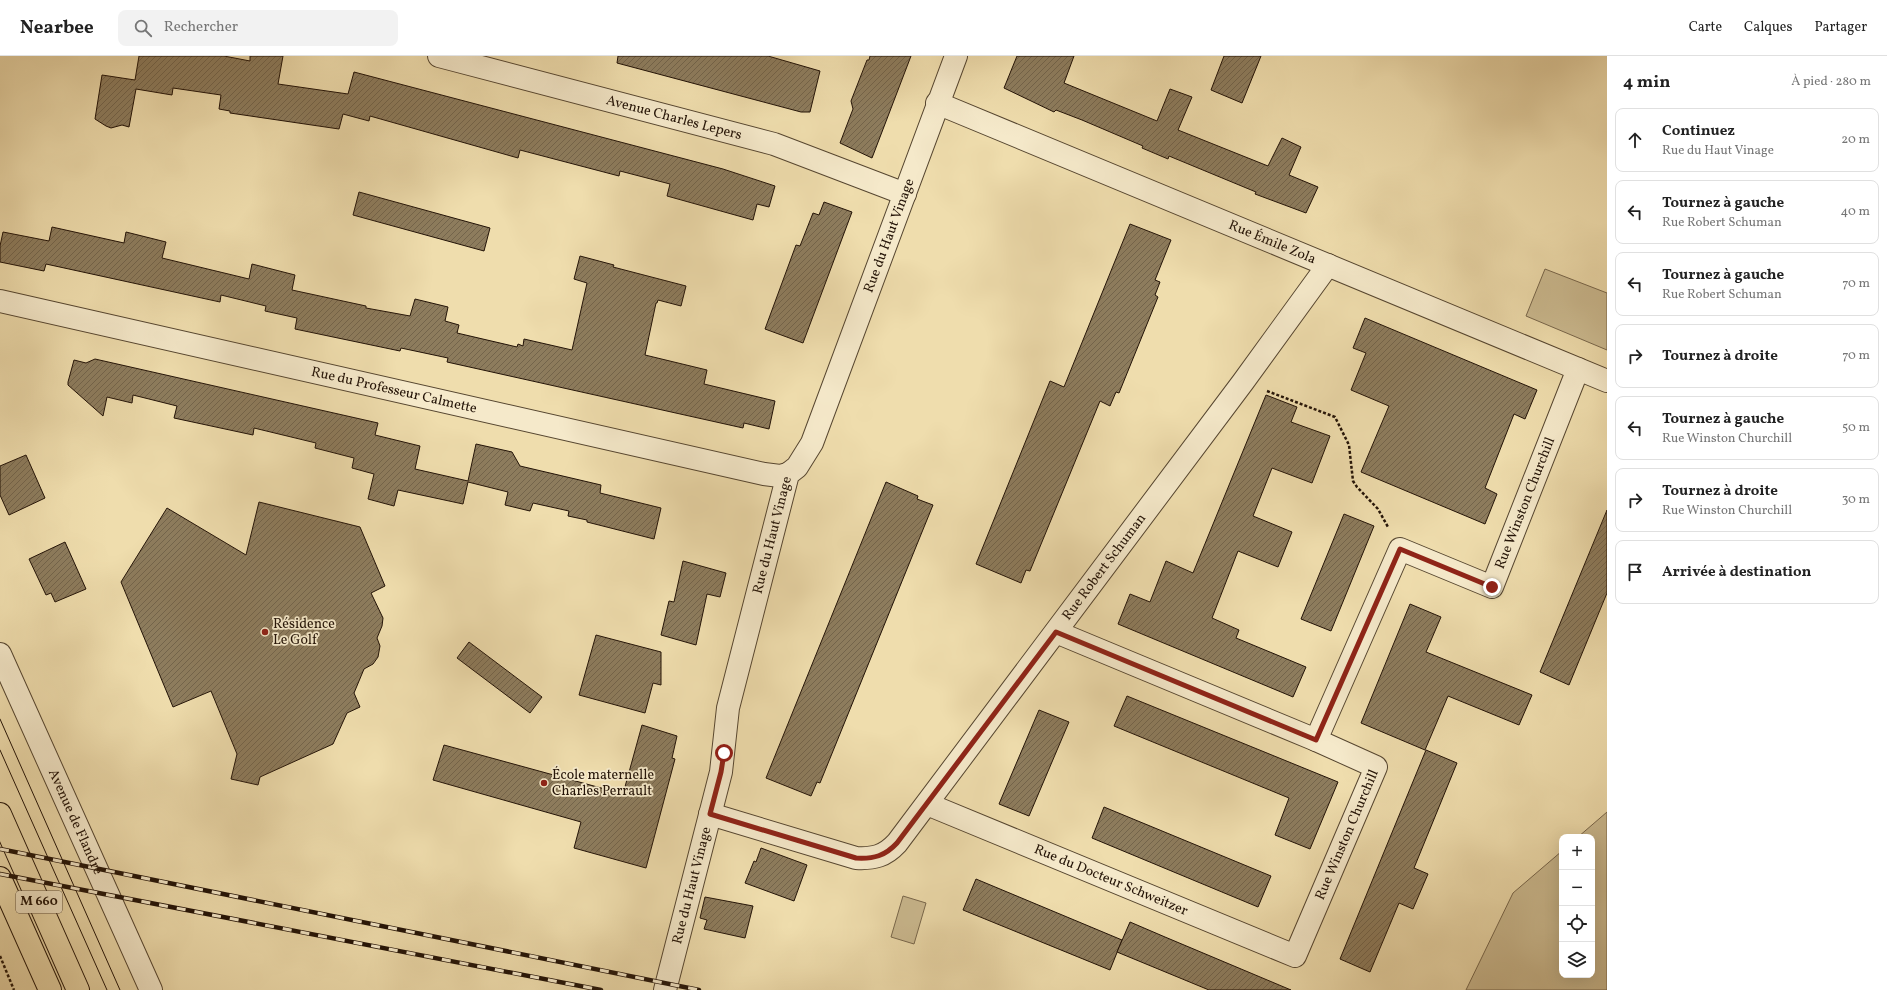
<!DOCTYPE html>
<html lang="fr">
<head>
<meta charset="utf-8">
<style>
	:root { --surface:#fff; --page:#f2f2f2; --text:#222; --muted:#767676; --line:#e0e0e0 }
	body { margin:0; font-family:Vollkorn,serif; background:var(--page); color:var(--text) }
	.controls { position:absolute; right:12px; bottom:12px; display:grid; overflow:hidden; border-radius:8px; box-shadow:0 4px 16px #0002 }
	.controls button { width:36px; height:36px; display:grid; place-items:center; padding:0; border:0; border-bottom:1px solid var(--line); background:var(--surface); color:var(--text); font:20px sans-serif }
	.stop { position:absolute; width:12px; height:12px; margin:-9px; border:3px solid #8f2418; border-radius:50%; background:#fff }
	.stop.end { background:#8f2418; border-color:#fff; box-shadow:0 1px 4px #0008 }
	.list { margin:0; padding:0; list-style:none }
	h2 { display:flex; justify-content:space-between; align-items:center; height:52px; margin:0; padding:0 16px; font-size:17px }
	h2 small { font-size:13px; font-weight:400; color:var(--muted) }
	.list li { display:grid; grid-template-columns:26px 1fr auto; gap:12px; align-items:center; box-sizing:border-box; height:64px; margin:0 8px 8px; padding:0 8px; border:1px solid var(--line); border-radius:8px }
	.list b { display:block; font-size:15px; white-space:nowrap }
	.list p { margin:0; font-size:13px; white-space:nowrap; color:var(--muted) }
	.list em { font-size:13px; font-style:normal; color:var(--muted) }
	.icon { flex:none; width:22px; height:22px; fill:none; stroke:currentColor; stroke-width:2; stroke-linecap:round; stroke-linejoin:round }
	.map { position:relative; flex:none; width:1607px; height:934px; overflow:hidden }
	header { display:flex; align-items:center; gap:24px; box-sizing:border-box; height:56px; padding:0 20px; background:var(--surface); border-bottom:1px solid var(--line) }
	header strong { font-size:19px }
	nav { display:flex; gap:22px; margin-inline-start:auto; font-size:14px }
	.search { width:280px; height:36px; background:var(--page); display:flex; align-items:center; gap:10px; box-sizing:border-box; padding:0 14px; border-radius:8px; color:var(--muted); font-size:15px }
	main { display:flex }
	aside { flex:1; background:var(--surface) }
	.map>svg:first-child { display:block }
	.green { fill:#ccbb91; stroke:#78674c }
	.building { fill:url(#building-hatch); stroke:#231307 }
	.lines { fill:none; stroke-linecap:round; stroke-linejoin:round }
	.minor-casing { stroke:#564630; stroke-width:24 }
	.major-casing { stroke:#231307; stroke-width:24 }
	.path { stroke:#231307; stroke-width:2.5; stroke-dasharray:3 2; stroke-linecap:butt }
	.minor { stroke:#f5e9ca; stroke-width:22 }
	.major { stroke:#efddad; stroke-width:22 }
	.tram { stroke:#231307; stroke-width:1 }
	.rail-casing { stroke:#231307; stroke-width:4.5 }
	.rail { stroke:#f5e9ca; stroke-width:3; stroke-dasharray:9; stroke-linecap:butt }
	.route { stroke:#8f2418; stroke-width:5 }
	.poi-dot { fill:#8f2418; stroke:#f5e9ca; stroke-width:1.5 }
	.labels { text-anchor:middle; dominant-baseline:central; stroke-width:3.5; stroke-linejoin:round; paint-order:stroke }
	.shield { fill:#f5e9ca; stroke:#625342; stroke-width:1 }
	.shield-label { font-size:13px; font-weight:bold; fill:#231307 }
	.street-label { font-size:14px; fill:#231307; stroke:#f5e9ca }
	.poi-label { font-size:14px; fill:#231307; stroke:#f5e9ca; text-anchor:start }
</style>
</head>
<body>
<header>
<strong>Nearbee</strong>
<div class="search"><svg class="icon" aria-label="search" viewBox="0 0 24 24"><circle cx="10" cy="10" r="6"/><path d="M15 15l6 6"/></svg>Rechercher</div>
<nav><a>Carte</a><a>Calques</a><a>Partager</a></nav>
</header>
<main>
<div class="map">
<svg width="1607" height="934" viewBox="0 0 1607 934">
	<defs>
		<pattern id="building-hatch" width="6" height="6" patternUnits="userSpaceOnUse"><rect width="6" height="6" fill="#8d7c5d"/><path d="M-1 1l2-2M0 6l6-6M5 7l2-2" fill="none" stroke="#73644b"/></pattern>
	</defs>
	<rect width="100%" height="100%" fill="#efddad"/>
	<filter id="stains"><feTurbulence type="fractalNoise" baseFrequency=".005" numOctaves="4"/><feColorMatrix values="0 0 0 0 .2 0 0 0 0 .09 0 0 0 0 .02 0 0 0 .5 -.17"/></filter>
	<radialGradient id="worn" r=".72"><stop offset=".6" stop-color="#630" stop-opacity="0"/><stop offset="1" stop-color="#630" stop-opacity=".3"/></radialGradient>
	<g class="green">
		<path d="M 1545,213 L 1607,237 L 1607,294 L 1526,260 Z"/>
		<path d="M 1607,756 L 1607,934 L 1466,934 L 1513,837 L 1562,795 L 1562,919 L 1592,919 L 1592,781 L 1578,781 Z"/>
		<path d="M 903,840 L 926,847 L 914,888 L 891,881 Z"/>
	</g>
	<g class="building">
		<path d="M 139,0 L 224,0 L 250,5 L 250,0 L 283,0 L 278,28 L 348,38 L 354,16 L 723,113 L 775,130 L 769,151 L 757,148 L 753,164 L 667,140 L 670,128 L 620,115 L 619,120 L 520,94 L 518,102 L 370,60 L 369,65 L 343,58 L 339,73 L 230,57 L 230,55 L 219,53 L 221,39 L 173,32 L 172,39 L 136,33 L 129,71 L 122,69 L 111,72 L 106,70 L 95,63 L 102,19 L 135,24 Z"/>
		<path d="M 618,0 L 768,0 L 820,15 L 810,56 L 801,56 L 617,7 Z"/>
		<path d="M 870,0 L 911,0 L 872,102 L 840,87 L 853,53 L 851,45 L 867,4 L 869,4 Z"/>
		<path d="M 1017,0 L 1074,0 L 1064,27 L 1157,65 L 1170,33 L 1192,41 L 1178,74 L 1268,110 L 1282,82 L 1301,91 L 1289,119 L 1318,131 L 1306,157 L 1255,138 L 1256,136 L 1169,100 L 1168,103 L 1142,92 L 1143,90 L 1082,64 L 1056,54 L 1054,56 L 1004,32 Z"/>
		<path d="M 1224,0 L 1261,0 L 1242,47 L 1211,34 Z"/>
		<path d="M 359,136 L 490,172 L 484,195 L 353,159 Z"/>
		<path d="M 824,146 L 852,156 L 803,287 L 765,273 L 796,189 L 800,190 L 813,157 L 819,159 Z"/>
		<path d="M 1130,168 L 1171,184 L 1155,224 L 1160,226 L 1155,239 L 1158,241 L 1119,337 L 1116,336 L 1110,350 L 1100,345 L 1030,515 L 1026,514 L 1021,527 L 976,508 L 1050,325 L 1064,331 Z"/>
		<path d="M 52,171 L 124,187 L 126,176 L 166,186 L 162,202 L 249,223 L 252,208 L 295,219 L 292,234 L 366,250 L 366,252 L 410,260 L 415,243 L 448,251 L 445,265 L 459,269 L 457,277 L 517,291 L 518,288 L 523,290 L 524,283 L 572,294 L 587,227 L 574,223 L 580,200 L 614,209 L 613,211 L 686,230 L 681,250 L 658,244 L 657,247 L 656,247 L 645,299 L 707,314 L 704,328 L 775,345 L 769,373 L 744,367 L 743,372 L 447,306 L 448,302 L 401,292 L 400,295 L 295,273 L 297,262 L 265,255 L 266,250 L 221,239 L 220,246 L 46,208 L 44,215 L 0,206 L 0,190 L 3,176 L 49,185 Z"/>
		<path d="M 1365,262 L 1537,334 L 1525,363 L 1514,358 L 1485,432 L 1497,438 L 1485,468 L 1361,416 L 1389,350 L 1351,334 L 1366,297 L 1353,292 Z"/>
		<path d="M 95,303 L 378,367 L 375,379 L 420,390 L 415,413 L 468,425 L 476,388 L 512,396 L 520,410 L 601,429 L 600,437 L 661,452 L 654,483 L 587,466 L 587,464 L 568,460 L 569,455 L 533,447 L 530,455 L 505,449 L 508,436 L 468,426 L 463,448 L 398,434 L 394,450 L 368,443 L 374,418 L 352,412 L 354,402 L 315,392 L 316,387 L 254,372 L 253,379 L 174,362 L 177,350 L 133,339 L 132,347 L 107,341 L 103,360 L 68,329 L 68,326 L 74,304 L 86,307 Z"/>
		<path d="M 1266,339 L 1297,351 L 1291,366 L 1330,380 L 1312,427 L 1272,412 L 1253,460 L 1292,476 L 1278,511 L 1238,495 L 1212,562 L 1239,574 L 1236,582 L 1306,611 L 1293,641 L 1118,568 L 1130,538 L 1150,546 L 1166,505 L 1193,517 Z"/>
		<path d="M 26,399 L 45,442 L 9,459 L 0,439 L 0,410 Z"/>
		<path d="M 886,426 L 918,440 L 917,443 L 933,449 L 820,727 L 817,726 L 811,740 L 766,722 Z"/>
		<path d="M 259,446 L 360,471 L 385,530 L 371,537 L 383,562 L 382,570 L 377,582 L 380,590 L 378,601 L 373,608 L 364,613 L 354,637 L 360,651 L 347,657 L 333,688 L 260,721 L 258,729 L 231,723 L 237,698 L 211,635 L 173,651 L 121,526 L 167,452 L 246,499 Z"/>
		<path d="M 1607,454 L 1607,537 L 1569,629 L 1540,616 Z"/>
		<path d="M 1344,458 L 1374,470 L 1331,575 L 1301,563 Z"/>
		<path d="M 65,486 L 86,533 L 55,546 L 51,537 L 46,539 L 29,503 Z"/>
		<path d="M 683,505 L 726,517 L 720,541 L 707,538 L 696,589 L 661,579 L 669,545 L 674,546 Z"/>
		<path d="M 1410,548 L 1441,561 L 1426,596 L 1532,639 L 1519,669 L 1448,640 L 1425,694 L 1361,667 Z"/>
		<path d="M 596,579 L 661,596 L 661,629 L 653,627 L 645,657 L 579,639 Z"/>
		<path d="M 469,586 L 542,641 L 530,657 L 457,602 Z"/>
		<path d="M 1127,640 L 1338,726 L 1310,793 L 1275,779 L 1289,742 L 1114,670 Z"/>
		<path d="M 1039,654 L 1069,666 L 1029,760 L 999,748 Z"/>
		<path d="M 642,669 L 677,680 L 672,702 L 675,703 L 646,812 L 574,792 L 581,766 L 433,724 L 444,689 L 623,738 Z"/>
		<path d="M 1426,694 L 1457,707 L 1414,812 L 1428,818 L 1413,853 L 1399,847 L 1370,916 L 1340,903 Z"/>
		<path d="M 1104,751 L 1271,820 L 1258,851 L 1092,782 Z"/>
		<path d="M 761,792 L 807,809 L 794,845 L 745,827 L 754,805 L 756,806 Z"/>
		<path d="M 976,823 L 1122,884 L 1110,914 L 963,854 Z"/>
		<path d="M 705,841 L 753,850 L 745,882 L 704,873 L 707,864 L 700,862 Z"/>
		<path d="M 1130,866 L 1165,881 L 1291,934 L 1209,934 L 1117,896 Z"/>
	</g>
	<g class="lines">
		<g class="minor-casing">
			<g id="minor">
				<path id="s1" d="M 439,0 L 774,88 L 905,138"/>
				<path id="s2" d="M 937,47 L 1607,325"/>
				<path id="s3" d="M 0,245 L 764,418 L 780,420 L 788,418"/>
				<path d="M 1056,576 L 1316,684"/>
				<path id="s4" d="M 0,598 L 151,934"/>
				<path id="s5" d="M 927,748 L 1295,900 L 1376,711 L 1316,684 L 1400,493 L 1492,531 L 1578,313"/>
				<path id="s6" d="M 710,758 L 856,802 C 874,803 885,800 897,787 L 1243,326 L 1328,209"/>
				<path id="s7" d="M 665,934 L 721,716 L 728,652 L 788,418 L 797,411 L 812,387 L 956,0"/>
			</g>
		</g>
		<g class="major-casing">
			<g id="major">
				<path d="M 0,758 L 78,934"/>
				<path d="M 0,822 L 50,934"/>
			</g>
		</g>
		<g class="path">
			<path d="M 1267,335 L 1335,361 L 1349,389 L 1353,425 L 1357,431 L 1378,453 L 1388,471"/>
			<path d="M 0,900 L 14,934"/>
		</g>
		<use href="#minor" class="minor"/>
		<use href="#major" class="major"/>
		<g class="tram">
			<path d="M 0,663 L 120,934"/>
			<path d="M 0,694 L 107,934"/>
		</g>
		<g class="rail-casing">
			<g id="rail">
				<path d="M 0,793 L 699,934"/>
				<path d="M 0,818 L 601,934"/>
			</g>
		</g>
		<use href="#rail" class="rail"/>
	</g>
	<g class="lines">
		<path class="route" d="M 724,697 L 721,716 L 710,758 L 856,802 C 874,803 885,800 897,787 L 1056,576 L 1316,684 L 1400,493 L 1492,531"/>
	</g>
	<g class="poi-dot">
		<circle cx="265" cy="576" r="4"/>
		<circle cx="544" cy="727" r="4"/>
	</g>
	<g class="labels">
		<rect class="shield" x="16" y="835" width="46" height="22" rx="3"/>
		<g class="shield-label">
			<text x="39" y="846">M 660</text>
		</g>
		<g class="street-label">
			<text stroke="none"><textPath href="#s1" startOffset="243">Avenue Charles Lepers</textPath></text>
			<text stroke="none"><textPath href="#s7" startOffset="792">Rue du Haut Vinage</textPath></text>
			<text stroke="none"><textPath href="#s2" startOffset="363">Rue Émile Zola</textPath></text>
			<text stroke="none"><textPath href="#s3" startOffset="404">Rue du Professeur Calmette</textPath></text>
			<text stroke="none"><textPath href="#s5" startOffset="1068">Rue Winston Churchill</textPath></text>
			<text stroke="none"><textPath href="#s7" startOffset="468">Rue du Haut Vinage</textPath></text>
			<text stroke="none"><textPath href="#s6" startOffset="543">Rue Robert Schuman</textPath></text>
			<text stroke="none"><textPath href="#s4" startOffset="184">Avenue de Flandre</textPath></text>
			<text stroke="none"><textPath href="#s5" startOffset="530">Rue Winston Churchill</textPath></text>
			<text stroke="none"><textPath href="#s5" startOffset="199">Rue du Docteur Schweitzer</textPath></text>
			<text stroke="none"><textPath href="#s7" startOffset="108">Rue du Haut Vinage</textPath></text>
		</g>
		<g class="poi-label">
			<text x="273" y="568">Résidence<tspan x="273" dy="16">Le Golf</tspan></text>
			<text x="552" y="719">École maternelle<tspan x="552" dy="16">Charles Perrault</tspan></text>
		</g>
	</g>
	<rect width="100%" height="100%" filter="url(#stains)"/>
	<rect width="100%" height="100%" fill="url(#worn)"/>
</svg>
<div class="controls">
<button>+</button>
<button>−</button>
<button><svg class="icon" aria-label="locate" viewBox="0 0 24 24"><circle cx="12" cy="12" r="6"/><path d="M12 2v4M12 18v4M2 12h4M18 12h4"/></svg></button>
<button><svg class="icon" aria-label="layers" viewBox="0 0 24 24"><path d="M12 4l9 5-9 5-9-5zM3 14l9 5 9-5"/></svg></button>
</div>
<div class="stop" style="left:724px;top:697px"></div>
<div class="stop end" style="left:1492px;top:531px"></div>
</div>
<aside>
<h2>4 min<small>À pied · 280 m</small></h2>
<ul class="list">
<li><svg class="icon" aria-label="ahead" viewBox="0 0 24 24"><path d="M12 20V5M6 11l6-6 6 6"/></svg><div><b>Continuez</b><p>Rue du Haut Vinage</p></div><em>20 m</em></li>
<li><svg class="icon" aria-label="left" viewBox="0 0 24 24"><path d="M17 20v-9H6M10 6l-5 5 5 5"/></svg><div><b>Tournez à gauche</b><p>Rue Robert Schuman</p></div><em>40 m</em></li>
<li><svg class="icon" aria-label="left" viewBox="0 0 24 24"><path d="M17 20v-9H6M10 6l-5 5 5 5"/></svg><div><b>Tournez à gauche</b><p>Rue Robert Schuman</p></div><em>70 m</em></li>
<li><svg class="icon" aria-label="right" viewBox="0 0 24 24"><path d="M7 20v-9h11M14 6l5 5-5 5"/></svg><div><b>Tournez à droite</b></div><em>70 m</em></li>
<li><svg class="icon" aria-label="left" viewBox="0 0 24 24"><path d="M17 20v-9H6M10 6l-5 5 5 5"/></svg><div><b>Tournez à gauche</b><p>Rue Winston Churchill</p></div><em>50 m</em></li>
<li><svg class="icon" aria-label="right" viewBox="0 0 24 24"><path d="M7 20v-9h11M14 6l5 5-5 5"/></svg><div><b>Tournez à droite</b><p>Rue Winston Churchill</p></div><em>30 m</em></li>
<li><svg class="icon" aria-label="arrive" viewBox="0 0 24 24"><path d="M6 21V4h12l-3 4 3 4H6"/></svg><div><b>Arrivée à destination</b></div></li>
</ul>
</aside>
</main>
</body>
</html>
